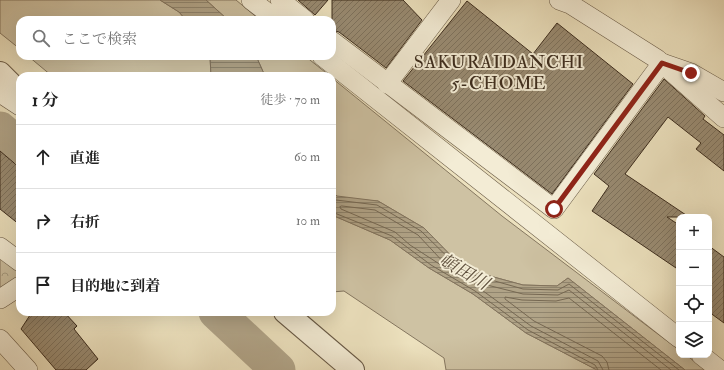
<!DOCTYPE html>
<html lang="ja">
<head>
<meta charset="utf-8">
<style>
	:root { --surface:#fff; --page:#f2f2f2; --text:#222; --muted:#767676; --line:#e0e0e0 }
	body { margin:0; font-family:"IM FELL Double Pica","Noto Serif JP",serif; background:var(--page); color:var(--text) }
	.controls { position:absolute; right:12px; bottom:12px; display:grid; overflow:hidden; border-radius:8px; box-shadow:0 4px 16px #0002 }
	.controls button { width:36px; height:36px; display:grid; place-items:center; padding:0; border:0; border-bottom:1px solid var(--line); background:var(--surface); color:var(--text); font:20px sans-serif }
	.stop { position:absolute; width:12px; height:12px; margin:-9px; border:3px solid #8f2418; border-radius:50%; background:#fff }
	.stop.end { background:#8f2418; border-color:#fff; box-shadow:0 1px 4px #0008 }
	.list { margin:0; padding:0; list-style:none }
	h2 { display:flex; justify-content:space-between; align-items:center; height:52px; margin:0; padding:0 16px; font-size:17px }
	h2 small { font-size:13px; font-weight:400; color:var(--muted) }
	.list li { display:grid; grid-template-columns:26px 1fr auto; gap:12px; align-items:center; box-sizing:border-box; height:64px; padding:0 16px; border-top:1px solid var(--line) }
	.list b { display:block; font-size:15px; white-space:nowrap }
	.list em { font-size:13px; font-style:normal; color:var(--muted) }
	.icon { flex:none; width:22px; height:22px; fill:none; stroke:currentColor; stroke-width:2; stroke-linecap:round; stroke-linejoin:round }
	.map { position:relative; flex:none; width:724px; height:370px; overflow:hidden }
	.search { position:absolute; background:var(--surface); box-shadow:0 4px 16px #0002; left:16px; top:16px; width:320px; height:44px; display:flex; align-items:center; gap:10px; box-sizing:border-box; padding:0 14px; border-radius:12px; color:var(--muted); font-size:15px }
	.panel { position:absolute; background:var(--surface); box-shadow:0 4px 16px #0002; left:16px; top:72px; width:320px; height:244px; border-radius:12px }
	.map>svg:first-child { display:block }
	.grass { fill:#cec2a3; stroke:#857760 }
	.park { fill:url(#park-crowns); stroke:#857760 }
	.water { fill:url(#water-rules); stroke:#82735d }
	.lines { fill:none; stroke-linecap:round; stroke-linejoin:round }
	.shore { stroke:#766852; stroke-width:1 }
	.river { stroke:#b0a387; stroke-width:35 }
	.building { fill:url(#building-hatch); stroke:#3c2c1d }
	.minor-casing { stroke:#685945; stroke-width:20 }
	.tertiary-casing { stroke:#685945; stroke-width:24 }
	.minor { stroke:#f3ecd5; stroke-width:19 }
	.tertiary { stroke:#f3ecd5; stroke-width:22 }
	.route { stroke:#8f2418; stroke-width:5 }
	.labels { text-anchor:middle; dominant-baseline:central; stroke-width:4; stroke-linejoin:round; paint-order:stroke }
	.neighbourhood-label { font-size:18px; letter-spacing:1px; fill:#3c2c1d; stroke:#f3ecd5 }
	.water-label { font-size:18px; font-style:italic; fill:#5f503d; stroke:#f3ecd5 }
</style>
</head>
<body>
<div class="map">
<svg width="724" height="370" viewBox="0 0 724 370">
	<defs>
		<pattern id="park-crowns" width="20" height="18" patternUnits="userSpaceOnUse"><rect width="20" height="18" fill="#cec2a3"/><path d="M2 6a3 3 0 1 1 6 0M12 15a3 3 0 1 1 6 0" fill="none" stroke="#a89e84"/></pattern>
		<pattern id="water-rules" width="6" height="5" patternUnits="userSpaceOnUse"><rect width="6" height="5" fill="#b0a387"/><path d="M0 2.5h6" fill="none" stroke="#90856e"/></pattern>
		<pattern id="building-hatch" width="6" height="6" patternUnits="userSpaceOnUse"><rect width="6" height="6" fill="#988a71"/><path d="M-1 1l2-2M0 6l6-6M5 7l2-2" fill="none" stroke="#7d715c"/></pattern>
	</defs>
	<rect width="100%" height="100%" fill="#ece1be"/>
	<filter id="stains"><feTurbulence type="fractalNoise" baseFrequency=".005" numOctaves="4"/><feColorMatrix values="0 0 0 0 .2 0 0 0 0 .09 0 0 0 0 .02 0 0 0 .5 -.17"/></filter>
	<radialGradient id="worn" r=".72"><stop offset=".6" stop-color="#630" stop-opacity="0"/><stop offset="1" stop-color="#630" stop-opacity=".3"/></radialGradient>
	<g class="grass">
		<path d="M 0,0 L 160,0 L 179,12 L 186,20 L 20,20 L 20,49 L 0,33 Z"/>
		<path d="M 206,0 L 236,0 L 260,20 L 228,20 Z"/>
		<path d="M 28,56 L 210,56 L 211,76 L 52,76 Z"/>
		<path d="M 256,56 L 305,56 L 330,76 L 265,76 Z"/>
		<path d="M 332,78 L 502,216 L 679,350 L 679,355 L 686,355 L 706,370 L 685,370 L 568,278 L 557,286 L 523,285 L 464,269 L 424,228 L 378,201 L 334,198 L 332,195 Z"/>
		<path d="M 332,215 L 390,240 L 429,268 L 473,294 L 526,333 L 597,370 L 446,370 L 444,358 L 344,291 L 332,292 Z"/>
	</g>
	<path class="park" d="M 0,253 L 20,268 L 20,278 L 0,292 Z"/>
	<g class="water">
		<path d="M 160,0 L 206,0 L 228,20 L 186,20 L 179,12 Z"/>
		<path d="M 210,56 L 256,56 L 265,76 L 211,76 Z"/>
		<path d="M 332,191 L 337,196 L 378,201 L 424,228 L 464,269 L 523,285 L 557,286 L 568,278 L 685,370 L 597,370 L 526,333 L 473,294 L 429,268 L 390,240 L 332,215 Z"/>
	</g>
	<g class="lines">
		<g class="shore">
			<path d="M 332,196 L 336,200 L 377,205 L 421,231 L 463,272 L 523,289 L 558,290 L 569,284 L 679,370"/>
			<path d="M 342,206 L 375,210 L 418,235 L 447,266 L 444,267 L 410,245 L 395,232 L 341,209 L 340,207 Z"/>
			<path d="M 332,212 L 392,236 L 431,265 L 475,291 L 528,330 L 595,365 L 598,370"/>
			<path d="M 603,370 L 598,361 L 531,326 L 475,285 L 475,282 L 523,294 L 558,295 L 569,290 L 671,370"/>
			<path d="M 609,370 L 607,362 L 602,356 L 534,321 L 505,299 L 505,297 L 522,300 L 556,301 L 569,298 L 661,370"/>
		</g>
		<g class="river">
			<path d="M 0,129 L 20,146"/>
			<path d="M 216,312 L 278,370"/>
		</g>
	</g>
	<g class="building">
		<path d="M 298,0 L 328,0 L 315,15 Z"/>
		<path d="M 332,0 L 403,0 L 422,20 L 386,68 L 339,32 L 332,30 Z"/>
		<path d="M 467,1 L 533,54 L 557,23 L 633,84 L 552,194 L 403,81 Z"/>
		<path d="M 664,79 L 705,116 L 703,119 L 724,135 L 724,171 L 696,149 L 701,143 L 668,117 L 625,174 L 689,217 L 667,217 L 679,225 L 679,270 L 592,211 L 609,186 L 594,174 Z"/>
		<path d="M 0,151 L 20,168 L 20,225 L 0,209 Z"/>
		<path d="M 709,246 L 724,257 L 724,323 L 709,312 Z"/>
		<path d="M 32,312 L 64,312 L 77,326 L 74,329 L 98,359 L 86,370 L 56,370 L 21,329 Z"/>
	</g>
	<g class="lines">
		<g class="minor-casing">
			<g id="minor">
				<path d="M 251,0 L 277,20"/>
				<path d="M 280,0 L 305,20"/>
				<path d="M 559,0 L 570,4 L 657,59 L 724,118"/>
				<path d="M 332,41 L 554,209 L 662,63 L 691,73 L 724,92"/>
				<path d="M 322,56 L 679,338"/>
				<path d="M 387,84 L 451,0"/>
				<path d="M 0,93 L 20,106"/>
				<path d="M 0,247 L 20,262"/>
				<path d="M 0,299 L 20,286"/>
				<path d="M 0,339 L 28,370"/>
				<path d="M 701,355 L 720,370"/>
			</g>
		</g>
		<g class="tertiary-casing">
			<g id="tertiary">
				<path d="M 0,73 L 20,93"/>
				<path d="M 285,312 L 353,370"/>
			</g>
		</g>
		<use href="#minor" class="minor"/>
		<use href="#tertiary" class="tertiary"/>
	</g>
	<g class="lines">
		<path class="route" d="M 554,209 L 662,63 L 691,73"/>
	</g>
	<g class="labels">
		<g class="neighbourhood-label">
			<text x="499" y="62">SAKURAIDANCHI<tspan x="499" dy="21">5-CHOME</tspan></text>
		</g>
		<g class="water-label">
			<text transform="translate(464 272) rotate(30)">頓田川</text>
		</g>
	</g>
	<rect width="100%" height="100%" filter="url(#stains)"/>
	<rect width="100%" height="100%" fill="url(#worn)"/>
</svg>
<div class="controls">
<button>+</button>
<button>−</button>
<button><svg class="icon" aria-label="locate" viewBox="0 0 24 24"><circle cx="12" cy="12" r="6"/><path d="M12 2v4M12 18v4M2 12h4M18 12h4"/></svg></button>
<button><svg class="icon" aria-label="layers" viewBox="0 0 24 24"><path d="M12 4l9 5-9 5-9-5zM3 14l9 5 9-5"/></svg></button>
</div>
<div class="stop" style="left:554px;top:209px"></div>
<div class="stop end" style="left:691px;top:73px"></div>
<div class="search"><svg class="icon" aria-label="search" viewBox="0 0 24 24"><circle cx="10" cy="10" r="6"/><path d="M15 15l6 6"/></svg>ここで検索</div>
<section class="panel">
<h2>1 分<small>徒歩 · 70 m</small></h2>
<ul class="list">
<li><svg class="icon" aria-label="ahead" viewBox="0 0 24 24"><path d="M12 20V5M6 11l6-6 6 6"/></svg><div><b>直進</b></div><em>60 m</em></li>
<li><svg class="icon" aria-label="right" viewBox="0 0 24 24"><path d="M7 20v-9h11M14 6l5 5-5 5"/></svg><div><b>右折</b></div><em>10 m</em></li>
<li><svg class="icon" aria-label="arrive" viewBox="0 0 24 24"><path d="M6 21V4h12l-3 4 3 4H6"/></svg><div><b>目的地に到着</b></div></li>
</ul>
</section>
</div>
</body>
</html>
